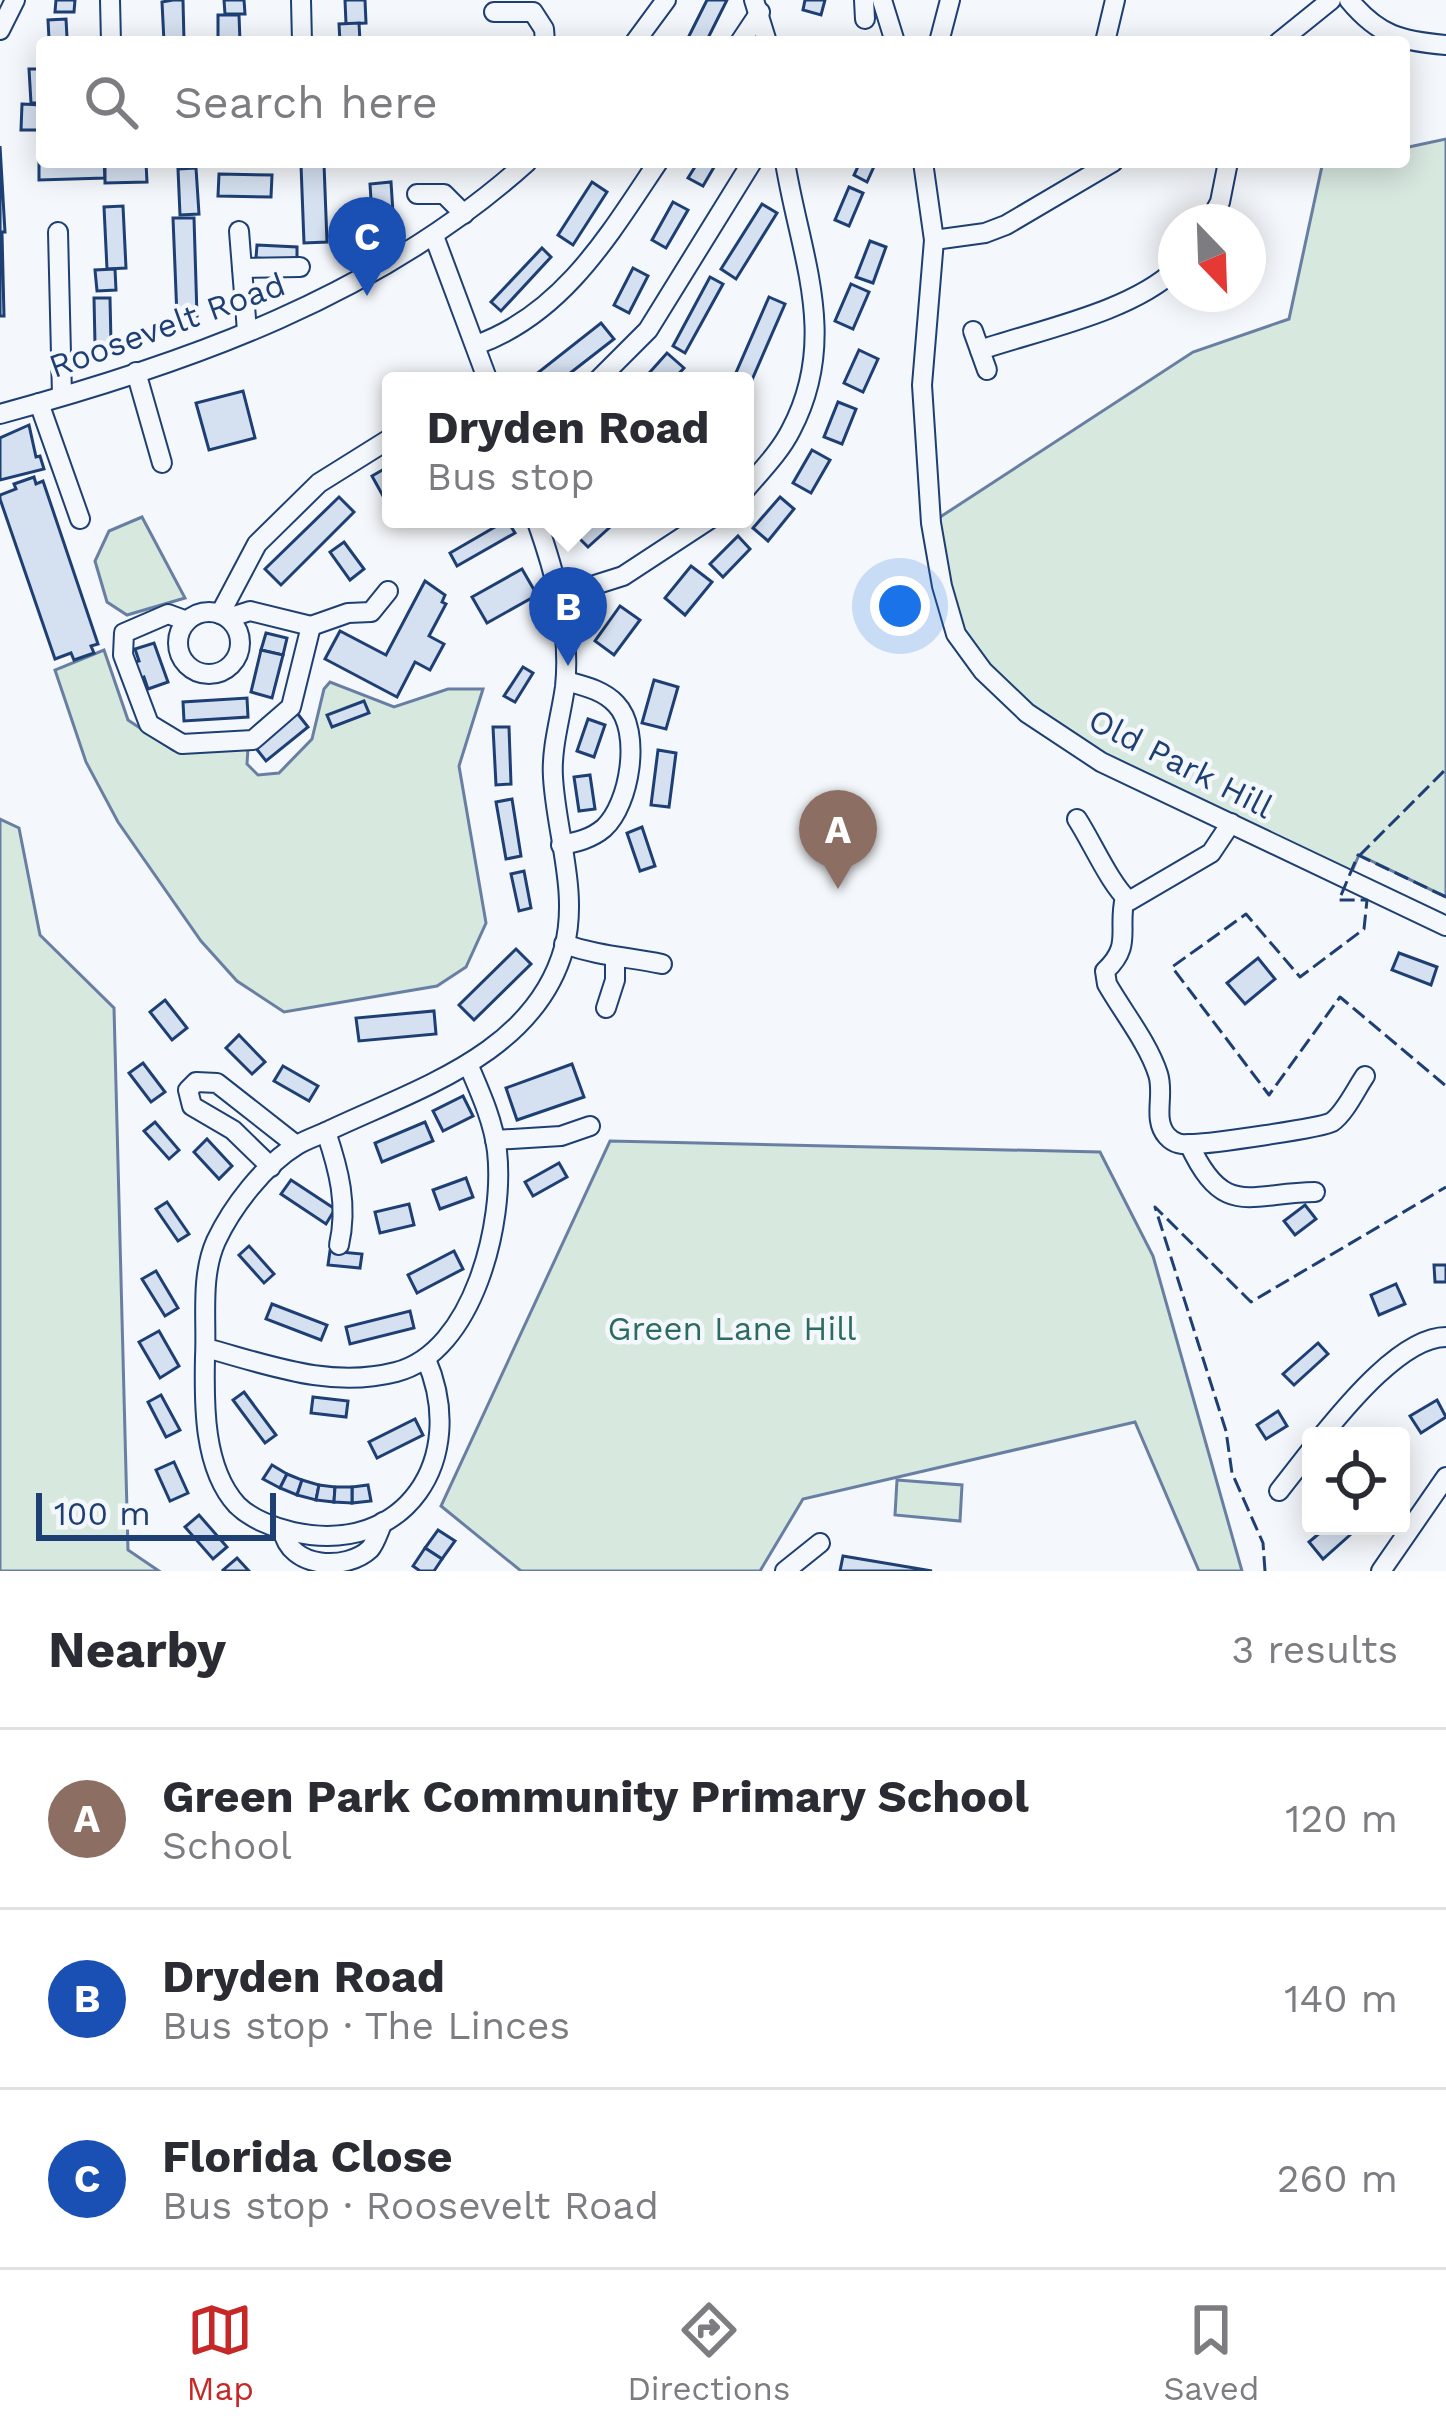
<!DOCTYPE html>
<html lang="en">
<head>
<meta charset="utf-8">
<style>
	:root { --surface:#fff; --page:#f7f7f7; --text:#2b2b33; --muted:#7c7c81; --line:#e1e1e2; --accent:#c62828 }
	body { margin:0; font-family:"Work Sans",sans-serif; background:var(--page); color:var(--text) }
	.controls { position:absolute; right:36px; bottom:36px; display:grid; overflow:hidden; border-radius:12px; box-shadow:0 6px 30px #0003 }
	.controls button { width:108px; height:108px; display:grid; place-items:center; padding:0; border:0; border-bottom:3px solid var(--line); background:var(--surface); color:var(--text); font:60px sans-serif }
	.compass { position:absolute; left:1158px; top:204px; width:108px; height:108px; border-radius:50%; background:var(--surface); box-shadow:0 6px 30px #0003; rotate:157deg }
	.scale { position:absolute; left:36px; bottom:30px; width:240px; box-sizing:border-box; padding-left:12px; border:6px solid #1d3f73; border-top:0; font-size:33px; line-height:42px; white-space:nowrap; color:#1d3f73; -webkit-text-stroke:9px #f4f7fb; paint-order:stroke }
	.you { position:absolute; left:900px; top:606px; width:42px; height:42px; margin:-30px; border:9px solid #fff; border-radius:50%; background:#1a73e8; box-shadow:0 0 0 18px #1a73e833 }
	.badge { display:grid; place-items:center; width:78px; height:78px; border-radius:50%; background:var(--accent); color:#fff; font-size:39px; font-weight:700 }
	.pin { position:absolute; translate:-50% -99px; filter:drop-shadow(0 3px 6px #0008) }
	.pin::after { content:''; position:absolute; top:63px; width:42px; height:36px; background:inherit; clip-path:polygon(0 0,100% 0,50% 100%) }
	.popup { position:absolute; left:382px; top:372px; width:372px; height:156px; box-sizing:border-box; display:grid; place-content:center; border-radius:12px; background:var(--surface); filter:drop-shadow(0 3px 9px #0005); font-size:39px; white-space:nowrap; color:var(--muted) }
	.popup b { font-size:45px; color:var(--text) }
	.popup::after { content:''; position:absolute; left:50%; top:100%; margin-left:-24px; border:24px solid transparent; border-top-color:var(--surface) }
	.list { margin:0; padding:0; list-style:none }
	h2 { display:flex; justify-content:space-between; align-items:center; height:156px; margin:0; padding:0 48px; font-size:51px }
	h2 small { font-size:39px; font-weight:400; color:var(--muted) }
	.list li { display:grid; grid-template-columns:78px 1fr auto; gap:36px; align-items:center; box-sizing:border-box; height:180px; padding:0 48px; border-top:3px solid var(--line) }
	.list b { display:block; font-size:45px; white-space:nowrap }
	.list p { margin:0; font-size:39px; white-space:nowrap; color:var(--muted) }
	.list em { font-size:39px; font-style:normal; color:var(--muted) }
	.icon { flex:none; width:66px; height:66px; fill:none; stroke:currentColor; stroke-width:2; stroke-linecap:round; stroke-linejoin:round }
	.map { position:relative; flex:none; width:1446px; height:1571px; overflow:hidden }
	.search { position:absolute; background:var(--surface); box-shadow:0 6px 30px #0003; left:36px; right:36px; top:36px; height:132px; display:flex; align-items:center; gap:30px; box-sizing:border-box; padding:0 42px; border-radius:12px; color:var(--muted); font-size:45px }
	.sheet { height:696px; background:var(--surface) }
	nav { display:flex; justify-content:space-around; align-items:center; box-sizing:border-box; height:168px; border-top:3px solid var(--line); background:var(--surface); font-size:33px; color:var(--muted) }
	nav a { display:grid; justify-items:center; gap:6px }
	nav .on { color:var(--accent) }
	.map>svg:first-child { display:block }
	.green { fill:#d7e8df; stroke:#687fa3; stroke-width:3 }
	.building { fill:#d5e0f0; stroke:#1d3f73; stroke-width:3 }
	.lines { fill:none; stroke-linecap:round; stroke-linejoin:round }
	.minor-casing { stroke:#1d3f73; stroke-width:22 }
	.minor { stroke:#f4f7fb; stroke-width:18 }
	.fence { stroke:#1d3f73; stroke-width:3; stroke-dasharray:15 6; stroke-linecap:butt }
	.labels { text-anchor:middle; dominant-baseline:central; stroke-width:9; stroke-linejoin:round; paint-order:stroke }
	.street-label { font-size:33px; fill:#1d3f73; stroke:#f4f7fb }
	.park-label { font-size:33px; fill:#2c6c60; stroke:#f4f7fb }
</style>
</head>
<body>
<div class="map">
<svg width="1446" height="1571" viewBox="0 0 1446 1571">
	<rect width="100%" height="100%" fill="#f4f7fb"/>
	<g class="green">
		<path d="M 1446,139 L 1446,897 L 1359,855 L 1349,878 L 1101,762 L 1027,713 L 956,634 L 931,523 L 1193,352 L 1289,319 L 1322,166 L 1404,162 L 1404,148 Z"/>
		<path d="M 142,517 L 185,598 L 127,615 L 107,602 L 95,561 L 109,531 Z"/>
		<path d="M 104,650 L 128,720 L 173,750 L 248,748 L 247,764 L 258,775 L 279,773 L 312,739 L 324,689 L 330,682 L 394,707 L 448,689 L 483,689 L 459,766 L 486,923 L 466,967 L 437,986 L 284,1012 L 237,981 L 201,941 L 118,822 L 86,762 L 55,670 Z"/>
		<path d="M 0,819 L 19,828 L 40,935 L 114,1008 L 128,1550 L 159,1571 L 0,1571 Z"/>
		<path d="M 610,1141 L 1100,1152 L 1153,1256 L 1242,1571 L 1199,1571 L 1135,1422 L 803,1499 L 760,1571 L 521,1571 L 441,1506 Z"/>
		<path d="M 897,1480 L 962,1485 L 960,1521 L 895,1515 Z"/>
	</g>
	<g class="building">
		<path d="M 56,0 L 75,0 L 74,12 L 55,12 Z"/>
		<path d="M 173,0 L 183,0 L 184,42 L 164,42 L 162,2 Z"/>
		<path d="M 224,0 L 244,0 L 245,14 L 225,14 Z"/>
		<path d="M 345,0 L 365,0 L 366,23 L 346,24 Z"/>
		<path d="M 707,0 L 727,0 L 706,42 L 686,42 Z"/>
		<path d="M 805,0 L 825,0 L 821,15 L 803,10 Z"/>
		<path d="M 218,15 L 239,15 L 240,42 L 218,42 Z"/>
		<path d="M 66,19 L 67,38 L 49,39 L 48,20 Z"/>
		<path d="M 359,23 L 360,42 L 340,42 L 339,24 Z"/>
		<path d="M 29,69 L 42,69 L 42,103 L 31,103 Z"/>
		<path d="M 22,104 L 42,105 L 42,130 L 21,130 Z"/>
		<path d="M 0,146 L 5,232 L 0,232 Z"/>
		<path d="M 39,161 L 104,162 L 105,178 L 39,180 Z"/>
		<path d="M 698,162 L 717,162 L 703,186 L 688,178 Z"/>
		<path d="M 860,162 L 876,162 L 867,182 L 854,175 Z"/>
		<path d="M 105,163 L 146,163 L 147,182 L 105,183 Z"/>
		<path d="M 324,164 L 327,242 L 304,243 L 301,165 Z"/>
		<path d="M 196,168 L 199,214 L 180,215 L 178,169 Z"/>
		<path d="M 219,174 L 272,175 L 271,197 L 218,196 Z"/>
		<path d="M 391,182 L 394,229 L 373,230 L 370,184 Z"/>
		<path d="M 592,182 L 607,192 L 573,245 L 558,235 Z"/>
		<path d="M 849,187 L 863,193 L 849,226 L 835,220 Z"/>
		<path d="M 673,202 L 688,210 L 666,248 L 652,240 Z"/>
		<path d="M 762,204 L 777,213 L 736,279 L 721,269 Z"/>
		<path d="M 123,206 L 126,268 L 107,269 L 104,207 Z"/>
		<path d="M 173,218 L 194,218 L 197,316 L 177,317 Z"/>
		<path d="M 0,233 L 2,233 L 4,316 L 0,316 Z"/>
		<path d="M 870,241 L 886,247 L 873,283 L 856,277 Z"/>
		<path d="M 257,245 L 297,247 L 297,261 L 256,258 Z"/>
		<path d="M 542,248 L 551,257 L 501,311 L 491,302 Z"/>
		<path d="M 633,268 L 648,276 L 629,313 L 614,305 Z"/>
		<path d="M 115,269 L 116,290 L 97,291 L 95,270 Z"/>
		<path d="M 710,277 L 723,284 L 685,353 L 673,346 Z"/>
		<path d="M 851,284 L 869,292 L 853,329 L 835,321 Z"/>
		<path d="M 769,297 L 785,304 L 751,382 L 735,375 Z"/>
		<path d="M 94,298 L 110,298 L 111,343 L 95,344 Z"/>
		<path d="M 601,323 L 614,339 L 560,381 L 539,381 L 535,375 Z"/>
		<path d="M 859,350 L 878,359 L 863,392 L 844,383 Z"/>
		<path d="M 667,353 L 684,368 L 672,381 L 642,381 Z"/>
		<path d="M 243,391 L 255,438 L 209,450 L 196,403 Z"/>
		<path d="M 838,402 L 856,409 L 842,444 L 824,437 Z"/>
		<path d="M 29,425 L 36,457 L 40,456 L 44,469 L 0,480 L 0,438 Z"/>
		<path d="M 812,450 L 830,460 L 811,493 L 793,483 Z"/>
		<path d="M 391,465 L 391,491 L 383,496 L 372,476 Z"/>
		<path d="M 34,477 L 36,484 L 43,481 L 98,644 L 91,646 L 94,653 L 74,660 L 71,653 L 55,659 L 0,499 L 0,495 L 16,489 L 14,484 Z"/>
		<path d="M 339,497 L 354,512 L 281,585 L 265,569 Z"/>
		<path d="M 780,497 L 794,509 L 768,541 L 753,528 Z"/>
		<path d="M 593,519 L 619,519 L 588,547 L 576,535 Z"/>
		<path d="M 507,520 L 515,533 L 457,566 L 450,553 Z"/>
		<path d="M 738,536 L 750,549 L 723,577 L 710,564 Z"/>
		<path d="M 344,542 L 364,569 L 350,580 L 330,552 Z"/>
		<path d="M 691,566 L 712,582 L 685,615 L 665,598 Z"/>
		<path d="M 522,569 L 537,595 L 487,623 L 472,597 Z"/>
		<path d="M 425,581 L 445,595 L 442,602 L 446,604 L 429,636 L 444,644 L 430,670 L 415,662 L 397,697 L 325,659 L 340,631 L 386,655 Z"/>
		<path d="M 620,606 L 640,620 L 614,655 L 595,641 Z"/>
		<path d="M 266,633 L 287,638 L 283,655 L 261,650 Z"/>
		<path d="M 154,643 L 168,682 L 148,689 L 144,677 L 137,680 L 131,663 L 139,661 L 135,649 Z"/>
		<path d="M 261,650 L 283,655 L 272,698 L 251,692 Z"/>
		<path d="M 523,667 L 533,673 L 515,702 L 504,696 Z"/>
		<path d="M 654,680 L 678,687 L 666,729 L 642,723 Z"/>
		<path d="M 247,698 L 248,717 L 184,721 L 183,702 Z"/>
		<path d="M 364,701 L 369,713 L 332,727 L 327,715 Z"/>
		<path d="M 297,713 L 308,727 L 266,761 L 255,747 Z"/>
		<path d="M 588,719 L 605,725 L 594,757 L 577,751 Z"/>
		<path d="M 493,727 L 509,727 L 511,784 L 496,785 Z"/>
		<path d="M 658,750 L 676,753 L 669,807 L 651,805 Z"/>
		<path d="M 590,775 L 595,809 L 579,811 L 574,777 Z"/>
		<path d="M 512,799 L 521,856 L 506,859 L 496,802 Z"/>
		<path d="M 642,827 L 655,866 L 640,871 L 627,833 Z"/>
		<path d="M 524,871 L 531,908 L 519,911 L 511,874 Z"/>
		<path d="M 516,949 L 531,964 L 474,1020 L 459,1005 Z"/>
		<path d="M 1399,953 L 1437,967 L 1431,985 L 1392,970 Z"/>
		<path d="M 1258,958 L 1275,979 L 1245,1004 L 1227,983 Z"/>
		<path d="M 165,1000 L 187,1028 L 172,1040 L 150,1012 Z"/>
		<path d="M 434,1011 L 436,1034 L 359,1041 L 356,1018 Z"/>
		<path d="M 239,1035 L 265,1062 L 252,1074 L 226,1048 Z"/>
		<path d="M 143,1063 L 165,1092 L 151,1102 L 129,1073 Z"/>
		<path d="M 572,1064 L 584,1097 L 517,1120 L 506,1088 Z"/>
		<path d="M 283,1066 L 318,1086 L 309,1101 L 274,1081 Z"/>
		<path d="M 463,1096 L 473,1116 L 443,1131 L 433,1111 Z"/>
		<path d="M 155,1122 L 179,1150 L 169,1159 L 144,1131 Z"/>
		<path d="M 425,1122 L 433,1141 L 382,1162 L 375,1143 Z"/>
		<path d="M 207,1139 L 232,1166 L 219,1179 L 194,1152 Z"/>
		<path d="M 559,1163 L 567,1177 L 533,1196 L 525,1182 Z"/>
		<path d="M 466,1178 L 473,1197 L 440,1209 L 433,1190 Z"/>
		<path d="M 291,1180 L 335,1209 L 326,1224 L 281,1194 Z"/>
		<path d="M 167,1202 L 189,1234 L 178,1241 L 156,1209 Z"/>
		<path d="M 409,1204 L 414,1225 L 380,1233 L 375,1212 Z"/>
		<path d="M 1305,1205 L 1316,1219 L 1295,1235 L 1284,1221 Z"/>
		<path d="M 249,1246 L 274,1274 L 264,1283 L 239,1255 Z"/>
		<path d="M 330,1251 L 362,1254 L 360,1268 L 328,1265 Z"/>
		<path d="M 454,1251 L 463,1269 L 417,1293 L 408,1275 Z"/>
		<path d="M 1434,1265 L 1446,1265 L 1446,1282 L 1435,1282 Z"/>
		<path d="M 156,1271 L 178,1308 L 165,1316 L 142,1279 Z"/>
		<path d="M 1396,1284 L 1405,1304 L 1379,1315 L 1371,1295 Z"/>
		<path d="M 272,1304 L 327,1325 L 321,1340 L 266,1319 Z"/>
		<path d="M 410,1311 L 414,1328 L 350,1344 L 346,1327 Z"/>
		<path d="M 159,1331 L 179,1366 L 160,1378 L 139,1342 Z"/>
		<path d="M 1318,1343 L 1328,1354 L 1294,1385 L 1283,1374 Z"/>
		<path d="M 244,1392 L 276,1435 L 265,1443 L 233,1400 Z"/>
		<path d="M 161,1395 L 180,1430 L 166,1437 L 148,1402 Z"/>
		<path d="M 313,1397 L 348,1401 L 346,1417 L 311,1413 Z"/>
		<path d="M 1437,1400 L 1446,1417 L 1421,1433 L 1410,1416 Z"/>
		<path d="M 1278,1411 L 1287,1426 L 1266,1439 L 1257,1425 Z"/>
		<path d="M 415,1419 L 423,1435 L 377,1458 L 369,1442 Z"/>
		<path d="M 174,1462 L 188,1493 L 170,1501 L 156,1470 Z"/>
		<path d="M 272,1465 L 287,1474 L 280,1488 L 263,1479 Z"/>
		<path d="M 287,1474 L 302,1480 L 297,1495 L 280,1488 Z"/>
		<path d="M 302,1480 L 319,1485 L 316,1500 L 297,1495 Z"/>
		<path d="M 319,1485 L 335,1487 L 334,1502 L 316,1500 Z"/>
		<path d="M 368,1485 L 371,1501 L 352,1503 L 352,1487 Z"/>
		<path d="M 335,1487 L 352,1487 L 352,1503 L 334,1502 Z"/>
		<path d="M 199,1515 L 227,1547 L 213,1559 L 185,1527 Z"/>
		<path d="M 1328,1526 L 1342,1526 L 1350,1535 L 1323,1559 L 1309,1542 Z"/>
		<path d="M 438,1530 L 455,1541 L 442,1559 L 425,1548 Z"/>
		<path d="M 425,1548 L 442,1559 L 434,1571 L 420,1571 L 413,1566 Z"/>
		<path d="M 843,1556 L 932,1571 L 840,1571 Z"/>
		<path d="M 237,1558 L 249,1571 L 224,1571 L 223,1570 Z"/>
	</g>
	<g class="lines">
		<g class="minor-casing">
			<g id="minor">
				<path d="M 110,0 L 111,42"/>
				<path d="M 301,0 L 302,42"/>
				<path d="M 754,0 L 767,42"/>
				<path d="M 864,0 L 865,19"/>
				<path d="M 882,0 L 895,42"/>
				<path d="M 1349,0 C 1379,36 1401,41 1446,45"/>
				<path d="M 494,12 L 533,12 L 544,29 L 545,42"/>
				<path d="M 0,30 L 15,0"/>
				<path d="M 635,42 L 666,0"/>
				<path d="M 740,42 L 760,12"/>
				<path d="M 939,42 L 950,0"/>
				<path d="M 1105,42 L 1115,0"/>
				<path d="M 1279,42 L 1331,0"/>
				<path d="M 923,162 L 934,240 L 922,385 L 931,523 L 942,586 L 956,634 L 983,671 L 1027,713 L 1101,762 L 1446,926"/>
				<path d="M 417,194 L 444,194 L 464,214"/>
				<path d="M 1209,222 L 1220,202 L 1228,162"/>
				<path d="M 239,231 L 247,331"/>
				<path d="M 58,232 L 62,395"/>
				<path d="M 434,236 L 488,381"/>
				<path d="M 934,240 L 985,233 L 1006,225 L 1113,162"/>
				<path d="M 242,268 L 300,267"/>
				<path d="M 973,331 L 987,370"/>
				<path d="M 476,345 C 563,314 609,235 658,162"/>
				<path d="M 980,350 C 1039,330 1131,312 1176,269"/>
				<path d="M 136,372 L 162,463"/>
				<path d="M 597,381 L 648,330 L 752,162"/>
				<path d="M 39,403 L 80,519"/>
				<path d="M 0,414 C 189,363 380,295 527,162"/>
				<path d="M 745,490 C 761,471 780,452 791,430 C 840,337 800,255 785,162"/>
				<path d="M 560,596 L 623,576 L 710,519"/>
				<circle cx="209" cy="643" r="31"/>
				<path d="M 220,614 L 257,544 L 319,483 L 391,438"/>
				<path d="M 187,621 L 168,614 L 124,633 L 123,655 L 149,724 L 182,744 L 253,740 L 291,707 L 311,626 L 250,611 L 228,618"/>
				<path d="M 311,626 L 348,613 L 371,612 L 388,591"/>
				<path d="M 1077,819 C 1092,842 1110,884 1129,901 L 1211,853 L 1231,823"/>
				<path d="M 561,845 C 577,842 591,839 604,828 C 630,804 642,731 616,704 C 603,690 584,686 566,681"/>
				<path d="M 1125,897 C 1117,930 1133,945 1105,971 L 1107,984 C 1123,1012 1148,1043 1158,1074 C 1165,1095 1152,1119 1167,1136 C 1174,1144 1182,1145 1193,1144 C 1209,1144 1322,1128 1332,1122 C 1345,1113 1356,1089 1365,1076"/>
				<path d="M 564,944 C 598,956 628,957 662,964"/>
				<path d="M 606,1008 L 615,980 L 615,959"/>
				<path d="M 326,1132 C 339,1170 348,1205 339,1245"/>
				<path d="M 495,1140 L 561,1136 L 590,1126"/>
				<path d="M 1189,1144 C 1224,1219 1248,1193 1315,1192"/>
				<path d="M 271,1167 L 233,1130 L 192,1106 L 188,1090 L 196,1082 L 217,1083 L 296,1145"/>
				<path d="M 206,1348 C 269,1365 330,1389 396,1372 C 474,1352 505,1221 497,1151 C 493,1120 480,1092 468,1064"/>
				<path d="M 426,1359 C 469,1458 406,1557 293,1532 C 275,1528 251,1519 237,1505 C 203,1468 204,1403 205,1357 C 207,1319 200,1277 216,1241 C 232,1207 264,1165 297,1145 C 307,1139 320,1135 330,1130 C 419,1088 535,1053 564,948 C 579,892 556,833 553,777 C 551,748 561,716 565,687 C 571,630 555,572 536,519"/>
				<path d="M 1322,1436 C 1348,1404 1403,1337 1446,1337"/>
				<path d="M 1279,1491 L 1311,1450"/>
				<path d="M 283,1530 C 289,1569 347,1571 370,1549 C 376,1542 379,1530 383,1522"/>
				<path d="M 785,1571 L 820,1543"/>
				<path d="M 1381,1571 L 1446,1477"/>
			</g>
		</g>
		<use href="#minor" class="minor"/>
		<g class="fence">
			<path d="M 1359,856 L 1446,769"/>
			<path d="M 1446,897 L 1358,855 L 1339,900 L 1367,900 L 1364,929 L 1300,977 L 1246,914 L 1172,967 L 1269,1095 L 1340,997 L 1446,1086"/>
			<path d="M 1265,1571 L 1263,1543 L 1232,1473 L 1226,1431 L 1155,1207 L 1251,1302 L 1446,1187"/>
		</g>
	</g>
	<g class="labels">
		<g class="street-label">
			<text transform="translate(167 325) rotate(-20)">Roosevelt Road</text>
			<text transform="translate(1181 763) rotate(27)">Old Park Hill</text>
		</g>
		<g class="park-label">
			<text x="732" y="1328">Green Lane Hill</text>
		</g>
	</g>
</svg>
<div class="controls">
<button><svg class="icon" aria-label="locate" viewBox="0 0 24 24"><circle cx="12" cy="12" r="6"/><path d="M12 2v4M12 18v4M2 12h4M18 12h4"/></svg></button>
</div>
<svg class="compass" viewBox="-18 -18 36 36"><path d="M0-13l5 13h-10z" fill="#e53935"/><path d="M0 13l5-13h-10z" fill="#7c7c81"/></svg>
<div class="scale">100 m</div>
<div class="you"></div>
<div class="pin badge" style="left:838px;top:889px;background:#8d6e63">A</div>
<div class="pin badge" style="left:568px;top:666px;background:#1a4fb4">B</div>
<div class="popup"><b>Dryden Road</b>Bus stop</div>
<div class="pin badge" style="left:367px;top:296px;background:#1a4fb4">C</div>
<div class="search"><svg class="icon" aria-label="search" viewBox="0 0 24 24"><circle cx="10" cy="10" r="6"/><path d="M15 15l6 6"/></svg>Search here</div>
</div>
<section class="sheet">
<h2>Nearby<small>3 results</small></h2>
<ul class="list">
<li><span class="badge" style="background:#8d6e63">A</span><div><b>Green Park Community Primary School</b><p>School</p></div><em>120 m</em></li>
<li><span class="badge" style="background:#1a4fb4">B</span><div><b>Dryden Road</b><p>Bus stop · The Linces</p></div><em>140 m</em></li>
<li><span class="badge" style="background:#1a4fb4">C</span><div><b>Florida Close</b><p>Bus stop · Roosevelt Road</p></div><em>260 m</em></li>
</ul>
</section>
<nav>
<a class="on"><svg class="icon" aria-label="map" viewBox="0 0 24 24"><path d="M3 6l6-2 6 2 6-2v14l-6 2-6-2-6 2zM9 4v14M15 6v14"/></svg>Map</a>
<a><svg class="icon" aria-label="directions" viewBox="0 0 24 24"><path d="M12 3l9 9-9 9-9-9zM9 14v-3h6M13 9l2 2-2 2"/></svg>Directions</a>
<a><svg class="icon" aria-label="saved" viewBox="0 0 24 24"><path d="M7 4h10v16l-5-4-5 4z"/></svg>Saved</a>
</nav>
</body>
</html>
